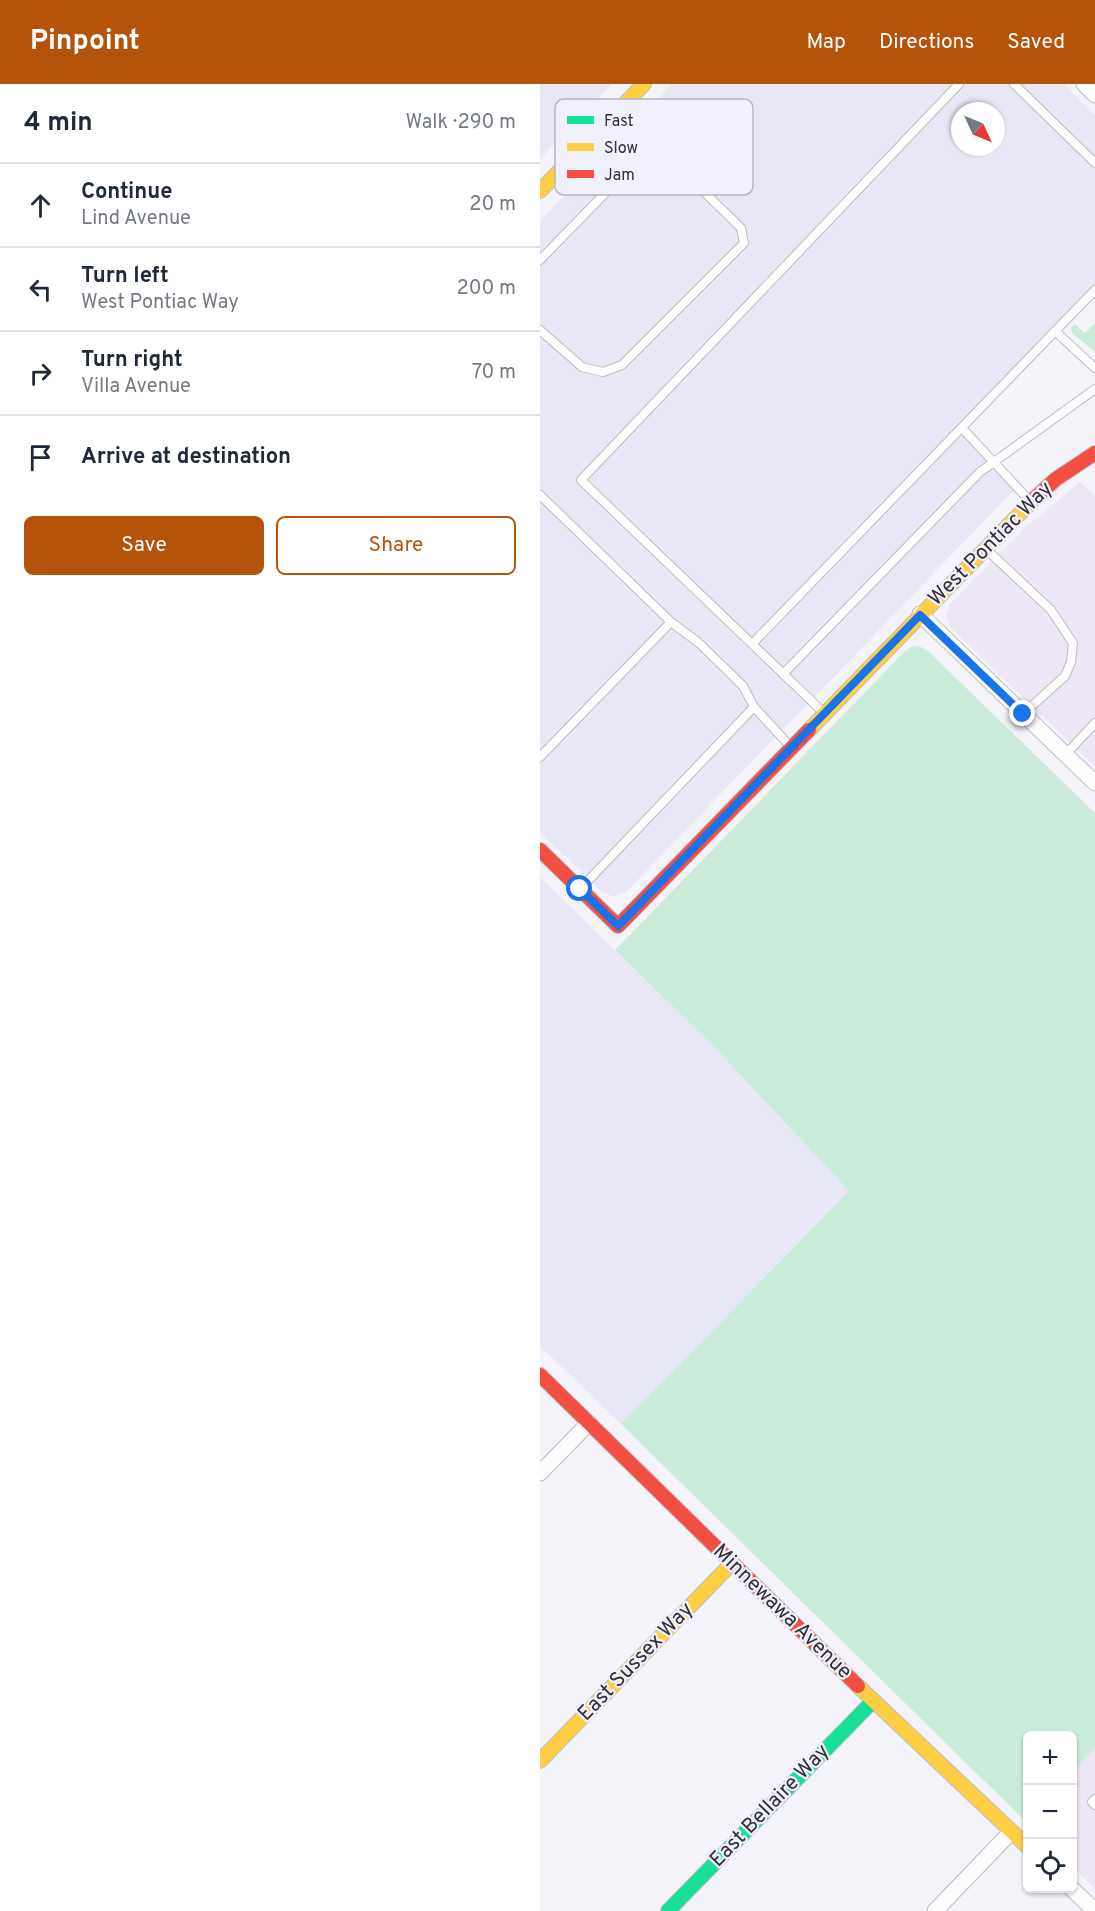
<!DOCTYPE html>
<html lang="en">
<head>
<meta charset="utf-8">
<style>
	:root { --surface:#fff; --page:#f6f6f7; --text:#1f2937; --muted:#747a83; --line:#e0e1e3; --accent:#b45309 }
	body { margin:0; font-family:Overpass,sans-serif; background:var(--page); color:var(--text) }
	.controls { position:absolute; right:18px; bottom:18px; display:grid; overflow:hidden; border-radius:9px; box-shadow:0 2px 4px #0004 }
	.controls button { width:54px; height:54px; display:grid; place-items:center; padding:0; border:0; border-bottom:2px solid var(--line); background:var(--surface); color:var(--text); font:30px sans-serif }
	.compass { position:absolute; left:411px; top:18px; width:54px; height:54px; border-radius:50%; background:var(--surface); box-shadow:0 2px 4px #0004; rotate:134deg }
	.stop { position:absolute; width:18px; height:18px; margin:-14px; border:4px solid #1a73e8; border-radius:50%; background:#fff }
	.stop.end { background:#1a73e8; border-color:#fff; box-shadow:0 2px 6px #0008 }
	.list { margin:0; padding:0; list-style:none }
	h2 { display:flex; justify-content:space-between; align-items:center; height:78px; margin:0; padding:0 24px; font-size:26px }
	h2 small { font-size:20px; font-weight:400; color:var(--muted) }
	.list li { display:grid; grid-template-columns:39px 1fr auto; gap:18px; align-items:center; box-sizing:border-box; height:84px; padding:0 24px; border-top:2px solid var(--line) }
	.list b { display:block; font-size:22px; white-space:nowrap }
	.list p { margin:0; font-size:20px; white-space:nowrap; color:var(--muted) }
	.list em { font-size:20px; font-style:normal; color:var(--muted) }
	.actions { display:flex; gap:12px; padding:18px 24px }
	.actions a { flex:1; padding:14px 0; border:2px solid var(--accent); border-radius:9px; text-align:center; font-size:21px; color:var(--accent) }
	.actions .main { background:var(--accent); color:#fff }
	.icon { flex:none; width:33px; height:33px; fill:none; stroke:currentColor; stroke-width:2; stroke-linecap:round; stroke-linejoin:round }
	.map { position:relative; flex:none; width:555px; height:1827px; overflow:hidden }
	header { display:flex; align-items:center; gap:36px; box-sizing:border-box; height:84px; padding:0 30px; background:var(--accent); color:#fff }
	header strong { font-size:28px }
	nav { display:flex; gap:33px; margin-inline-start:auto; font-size:21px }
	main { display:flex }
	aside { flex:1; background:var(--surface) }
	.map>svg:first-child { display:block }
	.commercial { fill:#ede6f4 }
	.built { fill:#e8e7f5; fill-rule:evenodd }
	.green { fill:#cbecda }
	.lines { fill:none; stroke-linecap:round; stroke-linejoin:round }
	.lane-casing { stroke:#bdbdc1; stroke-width:10 }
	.street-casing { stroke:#bdbdc1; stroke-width:17 }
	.fast-casing { stroke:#bdbdc1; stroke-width:16 }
	.slow-casing { stroke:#bdbdc1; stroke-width:16 }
	.jam-casing { stroke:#bdbdc1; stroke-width:16 }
	.lane { stroke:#fdfdfe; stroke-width:8 }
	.street { stroke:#fdfdfe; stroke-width:15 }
	.fast { stroke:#16e098; stroke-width:14 }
	.slow { stroke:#ffcf43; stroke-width:14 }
	.jam { stroke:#f24e42; stroke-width:14 }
	.route { stroke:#1a73e8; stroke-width:8 }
	.labels { text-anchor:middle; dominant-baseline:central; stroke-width:4.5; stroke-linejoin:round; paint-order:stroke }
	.street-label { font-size:21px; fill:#302f34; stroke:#f1f0fd }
	.key { fill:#f1f0fd; stroke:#b7b6c1; stroke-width:1.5 }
	.key-label { font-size:16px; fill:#302f34 }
</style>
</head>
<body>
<header>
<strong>Pinpoint</strong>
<nav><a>Map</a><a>Directions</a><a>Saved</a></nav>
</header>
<main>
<aside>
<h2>4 min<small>Walk · 290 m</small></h2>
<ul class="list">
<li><svg class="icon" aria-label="ahead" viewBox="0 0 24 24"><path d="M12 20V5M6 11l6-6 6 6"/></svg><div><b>Continue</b><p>Lind Avenue</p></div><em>20 m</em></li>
<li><svg class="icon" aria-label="left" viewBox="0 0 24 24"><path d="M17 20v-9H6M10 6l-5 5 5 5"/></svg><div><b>Turn left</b><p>West Pontiac Way</p></div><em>200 m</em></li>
<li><svg class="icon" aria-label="right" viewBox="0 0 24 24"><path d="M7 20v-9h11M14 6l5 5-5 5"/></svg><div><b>Turn right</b><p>Villa Avenue</p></div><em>70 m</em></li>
<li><svg class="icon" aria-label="arrive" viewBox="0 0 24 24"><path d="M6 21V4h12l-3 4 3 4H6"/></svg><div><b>Arrive at destination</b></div></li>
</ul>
<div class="actions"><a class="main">Save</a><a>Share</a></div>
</aside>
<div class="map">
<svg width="555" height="1827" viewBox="0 0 555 1827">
	<rect width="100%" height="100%" fill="#f4f3fa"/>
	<g class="commercial">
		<path d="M 540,398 L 555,412 L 555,683 L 410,543 L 406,531 L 410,520 L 485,444 Z"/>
		<path d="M 555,1664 L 555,1805 L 533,1783 L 532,1687 Z"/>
	</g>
	<g class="built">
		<path d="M 0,0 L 72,0 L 0,75 Z"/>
		<path d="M 132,0 L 524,0 L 555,31 L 555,206 L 422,344 L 477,403 L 86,808 L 74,813 L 62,808 L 0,748 L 0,137 ZM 420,27 L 456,27 L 456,63 L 420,63 Z"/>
		<path d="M 0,793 L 178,967 L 309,1107 L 81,1340 L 0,1262 Z"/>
	</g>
	<g class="green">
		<path d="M 555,239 L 555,268 L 532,249 L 531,244 L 535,240 L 545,249 Z"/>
		<path d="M 373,562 L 381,563 L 388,567 L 555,729 L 555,1664 L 533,1687 L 532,1652 L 488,1652 L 488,1734 L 485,1737 L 81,1340 L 309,1107 L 178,967 L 75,866 L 365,567 Z"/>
	</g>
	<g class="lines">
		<g class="lane-casing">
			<g id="lane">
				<path d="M 474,0 L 555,79"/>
				<path d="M 0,176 L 114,59"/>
				<path d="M 0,246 L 42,283 L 63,288 L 82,281 L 204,159 L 201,144 L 80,26"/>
				<path d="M 515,247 L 555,284"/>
				<path d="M 422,344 L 488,415"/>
				<path d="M 0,411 L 131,538 L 0,673"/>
				<path d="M 448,467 L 511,526 L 533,559 L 531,578 L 525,592 L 483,630"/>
				<path d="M 131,538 L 159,559 L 203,602 L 214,623 L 250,662"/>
				<path d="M 212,560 L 555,206"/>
				<path d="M 243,590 L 440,388 L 555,305"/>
				<path d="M 283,628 L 41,396 L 419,0"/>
				<path d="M 525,671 L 555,639"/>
				<path d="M 41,804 L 214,623"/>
				<path d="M 555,1715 L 552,1718 L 555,1721"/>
			</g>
		</g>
		<g class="street-casing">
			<g id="street">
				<path d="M 544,0 L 555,11"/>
				<path d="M 380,530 L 555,699"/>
				<path d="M 0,1389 L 49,1339"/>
				<path d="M 531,1804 L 555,1827"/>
				<path d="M 395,1827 L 471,1748"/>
			</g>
		</g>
		<g class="fast-casing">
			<path id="fast" d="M 128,1827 L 333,1617"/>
		</g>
		<g class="slow-casing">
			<g id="slow">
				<path d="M 0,107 L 104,0"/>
				<path d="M 269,646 L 495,414"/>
				<path d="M 318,1602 L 488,1763"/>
				<path d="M 0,1677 L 192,1479"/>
			</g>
		</g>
		<g class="jam-casing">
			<g id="jam">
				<path d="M 495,414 L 516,395 L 555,369"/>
				<path d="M 0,766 L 78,842 L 269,646"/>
				<path d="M 0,1291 L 318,1602"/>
			</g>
		</g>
		<use href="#lane" class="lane"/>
		<use href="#street" class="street"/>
		<use href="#fast" class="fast"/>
		<use href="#slow" class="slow"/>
		<use href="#jam" class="jam"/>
	</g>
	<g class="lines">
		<path class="route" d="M 40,805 L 78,842 L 380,531 L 483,630"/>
	</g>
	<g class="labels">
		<g class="street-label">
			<text transform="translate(451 460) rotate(-45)">West Pontiac Way</text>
			<text transform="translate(242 1528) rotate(44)">Minnewawa Avenue</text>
			<text transform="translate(96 1578) rotate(-46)">East Sussex Way</text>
			<text transform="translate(230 1722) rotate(-46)">East Bellaire Way</text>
		</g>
	</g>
	<rect x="15" y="15" width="198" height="96" rx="9" class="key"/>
	<rect x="27" y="32" width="27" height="8" fill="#16e098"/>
	<rect x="27" y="59" width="27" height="8" fill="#ffcf43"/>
	<rect x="27" y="86" width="27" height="8" fill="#f24e42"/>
	<g class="key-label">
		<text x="64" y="42">Fast</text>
		<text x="64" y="69">Slow</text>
		<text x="64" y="96">Jam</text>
	</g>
</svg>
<div class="controls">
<button>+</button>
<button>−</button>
<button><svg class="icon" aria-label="locate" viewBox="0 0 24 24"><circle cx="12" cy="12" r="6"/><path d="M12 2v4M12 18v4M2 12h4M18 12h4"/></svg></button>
</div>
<svg class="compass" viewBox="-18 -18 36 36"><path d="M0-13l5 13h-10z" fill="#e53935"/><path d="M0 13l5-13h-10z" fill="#747a83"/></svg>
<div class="stop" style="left:40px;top:805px"></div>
<div class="stop end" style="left:483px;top:630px"></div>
</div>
</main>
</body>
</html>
